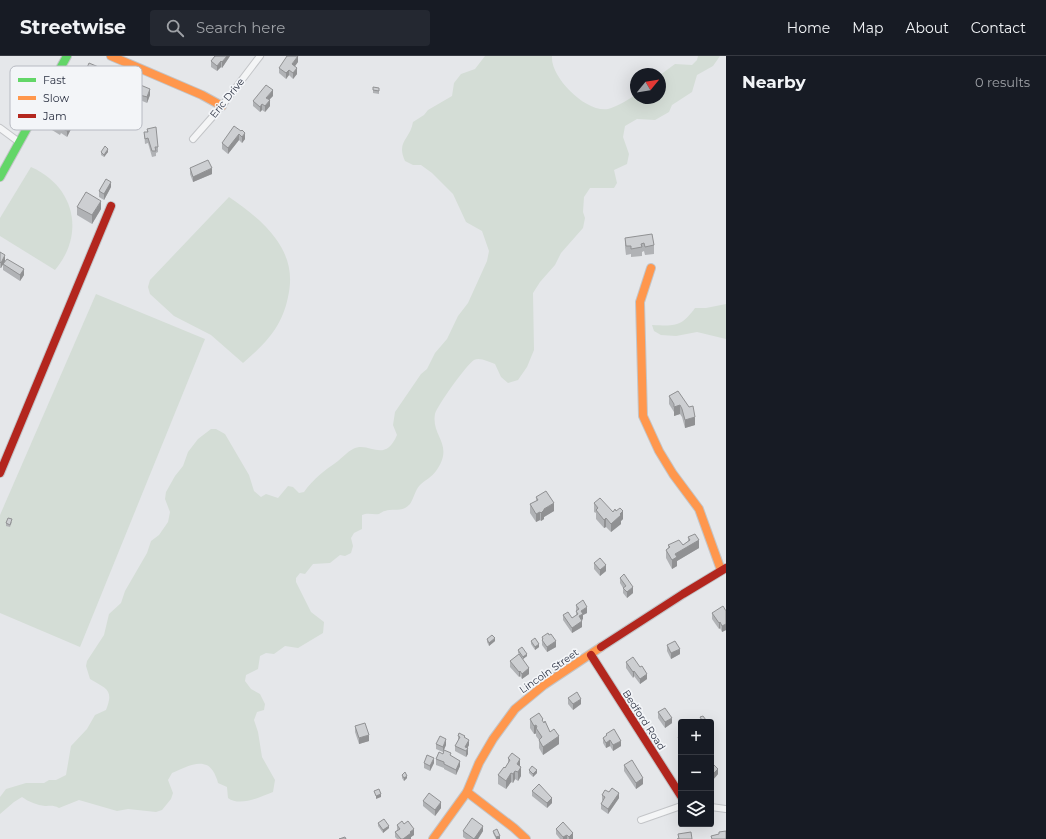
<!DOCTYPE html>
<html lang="en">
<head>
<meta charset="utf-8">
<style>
	:root { --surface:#171b24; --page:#242831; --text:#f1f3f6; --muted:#9ea1a6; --line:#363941 }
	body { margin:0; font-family:Montserrat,sans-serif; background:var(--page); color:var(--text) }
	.controls { position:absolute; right:12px; bottom:12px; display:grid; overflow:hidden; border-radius:4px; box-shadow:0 4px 16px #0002 }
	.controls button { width:36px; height:36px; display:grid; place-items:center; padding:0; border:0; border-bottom:1px solid var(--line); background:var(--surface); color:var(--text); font:20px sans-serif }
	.compass { position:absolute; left:630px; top:12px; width:36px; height:36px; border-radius:50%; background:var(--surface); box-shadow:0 4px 16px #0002; rotate:60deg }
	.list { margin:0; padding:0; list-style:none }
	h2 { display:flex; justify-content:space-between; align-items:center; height:52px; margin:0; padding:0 16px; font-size:17px }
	h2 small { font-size:13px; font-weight:400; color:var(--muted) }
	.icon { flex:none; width:22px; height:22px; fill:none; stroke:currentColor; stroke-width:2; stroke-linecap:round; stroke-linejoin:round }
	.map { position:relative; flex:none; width:726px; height:783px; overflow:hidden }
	header { display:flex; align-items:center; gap:24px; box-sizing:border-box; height:56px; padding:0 20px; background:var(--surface); border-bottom:1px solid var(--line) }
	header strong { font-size:19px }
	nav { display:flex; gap:22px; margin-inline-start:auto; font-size:14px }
	.search { width:280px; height:36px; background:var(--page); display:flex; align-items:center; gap:10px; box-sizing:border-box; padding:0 14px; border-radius:4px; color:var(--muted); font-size:15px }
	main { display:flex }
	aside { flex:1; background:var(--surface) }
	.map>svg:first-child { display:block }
	.green { fill:#d4ddd6 }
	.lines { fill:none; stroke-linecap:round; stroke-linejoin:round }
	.street-casing { stroke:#c3c5c8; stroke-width:8 }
	.fast-casing { stroke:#c3c5c8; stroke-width:10 }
	.slow-casing { stroke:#c3c5c8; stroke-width:10 }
	.jam-casing { stroke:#c3c5c8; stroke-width:10 }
	.street { stroke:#f4f5f6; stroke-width:6 }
	.fast { stroke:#63d668; stroke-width:8 }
	.slow { stroke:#ff974d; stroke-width:8 }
	.jam { stroke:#b3261e; stroke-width:8 }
	.wall { fill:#b0b2b5 }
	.shaded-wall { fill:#909193 }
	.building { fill:#cdcfd2; stroke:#909193 }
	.labels { text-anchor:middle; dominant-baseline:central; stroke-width:3.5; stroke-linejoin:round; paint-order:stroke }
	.street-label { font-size:10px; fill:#2c3243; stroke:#f3f5f8 }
	.key { fill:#f3f5f8; stroke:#b7bac2; stroke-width:1 }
	.key-label { font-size:11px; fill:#2c3243 }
</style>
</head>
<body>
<header>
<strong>Streetwise</strong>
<div class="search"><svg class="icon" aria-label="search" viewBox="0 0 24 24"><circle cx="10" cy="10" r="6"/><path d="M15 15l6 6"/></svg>Search here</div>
<nav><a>Home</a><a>Map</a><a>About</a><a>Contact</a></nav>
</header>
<main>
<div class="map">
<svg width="726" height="783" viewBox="0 0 726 783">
	<rect width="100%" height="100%" fill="#e5e7ea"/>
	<g class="green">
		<path d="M 485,0 L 552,0 C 550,21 586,57 608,53 C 616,51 630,43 636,38 L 636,42 L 660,42 L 660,19 L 675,8 L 692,9 L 697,4 L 698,0 L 720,0 L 713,10 L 697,19 L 692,36 L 672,49 L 669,56 L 655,64 L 637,63 L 625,70 L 623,81 L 629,98 L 627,108 L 614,114 L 617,127 L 614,132 L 590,132 L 584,141 L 583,156 L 585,162 L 583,172 L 561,197 L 555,209 L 540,226 L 533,237 L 534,294 L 527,311 L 518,324 L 508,327 L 501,321 L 495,308 C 489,306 480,301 474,304 C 467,308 437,350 435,358 C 431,381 455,388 436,415 C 432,421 425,424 420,429 C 415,434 414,442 410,448 C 402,457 393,452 385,455 C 383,455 381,457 379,458 C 373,459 368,456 362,459 L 362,473 L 354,477 L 351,482 L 353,490 L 351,497 L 345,500 L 340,499 L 330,507 L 313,508 L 305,518 L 300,517 L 296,522 L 296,526 L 311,556 L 324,566 L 323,577 L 298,592 L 285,590 L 274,598 L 266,597 L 260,600 L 258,613 L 246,619 L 245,625 L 251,633 L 260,638 L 265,648 L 264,654 L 257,656 L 254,664 L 258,676 L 262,701 L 275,724 L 273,736 C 260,741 240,751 228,742 L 227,731 L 218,727 C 217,723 215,718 213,715 C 204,700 184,712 172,717 L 168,724 L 173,737 L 171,743 L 162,754 L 156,756 L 128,753 L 117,755 L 79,744 L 59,752 C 53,749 51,750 45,750 C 37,749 29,746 22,741 L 14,746 L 0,758 L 0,741 L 6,733 L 26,727 L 44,727 L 49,724 L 56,724 L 66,719 L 71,690 L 87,673 L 95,659 L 106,654 C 114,634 107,633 90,623 L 86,610 L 87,605 L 104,579 L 109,558 L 121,547 L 125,535 L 147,497 L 151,485 L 159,479 L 168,466 L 170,456 L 165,443 L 166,436 L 175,420 L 183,410 L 188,396 L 198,383 L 211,373 L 216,373 L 225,378 L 249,419 L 254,435 L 261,441 L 266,438 L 278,442 L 288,430 L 293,431 L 299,437 L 304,436 C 314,422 324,415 338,405 C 343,401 347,396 353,393 C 369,384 384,409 397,379 L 393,369 L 395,356 L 421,318 L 427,313 L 435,297 L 447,283 L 458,260 L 468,247 L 487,205 L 489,195 L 482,175 L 466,166 L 453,138 L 432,117 L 421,109 L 413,109 L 405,105 C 396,85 410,84 413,66 L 424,59 L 428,54 L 452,40 L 454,27 L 461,18 L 475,13 Z"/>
		<path d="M 31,111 C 74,130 86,177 55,214 L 0,180 L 0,162 Z"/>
		<path d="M 229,141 C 246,153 264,166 276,183 C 289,201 293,219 288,241 C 282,271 266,287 243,307 L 211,279 L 174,260 L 150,238 L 148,231 L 150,224 Z"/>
		<path d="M 96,238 L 205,283 L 80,591 L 0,557 L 0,459 Z"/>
		<path d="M 726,248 L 726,283 L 697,276 L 676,280 L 661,279 L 654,275 L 652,269 C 676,270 681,271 695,252 L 706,252 Z"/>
	</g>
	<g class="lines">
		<g class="street-casing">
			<g id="street">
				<path d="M 0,72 L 19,86"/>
				<path d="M 193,83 L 222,50 L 260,0"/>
				<path d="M 711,751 L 726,753"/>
				<path d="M 641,764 L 681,750"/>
			</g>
		</g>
		<g class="fast-casing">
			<path id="fast" d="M 0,121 L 67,0"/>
		</g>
		<g class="slow-casing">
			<g id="slow">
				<path d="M 111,0 L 202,39 L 222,50"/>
				<path d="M 651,212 L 640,246 L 643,360 L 659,395 L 673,418 L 699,453 L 721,514"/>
				<path d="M 467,736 L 514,772 L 526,783"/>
				<path d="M 433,783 L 467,736 L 479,707 L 493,683 L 515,653 L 544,629 L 601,591"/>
			</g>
		</g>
		<g class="jam-casing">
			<g id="jam">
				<path d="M 0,417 L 111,150"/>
				<path d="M 601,591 L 683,538 L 726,512"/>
				<path d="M 591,599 L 681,740"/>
			</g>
		</g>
		<use href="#street" class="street"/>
		<use href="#fast" class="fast"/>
		<use href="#slow" class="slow"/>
		<use href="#jam" class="jam"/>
	</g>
	<g class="wall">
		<path d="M 230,0 L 222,12 L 221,11 L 217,15 L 211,11 L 211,5 Z"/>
		<path d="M 298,6 L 295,10 L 297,18 L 293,23 L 289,19 L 286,23 L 279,17 L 279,12 Z"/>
		<path d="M 86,14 L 108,20 L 105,29 L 93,24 L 93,23 L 86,20 Z"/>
		<path d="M 128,33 L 150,39 L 147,47 L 140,44 L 138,49 L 131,46 L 132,40 L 128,39 Z"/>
		<path d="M 373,34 L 379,34 L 379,38 L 373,37 Z"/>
		<path d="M 273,40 L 269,44 L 270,50 L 265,56 L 262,54 L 260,56 L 253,50 L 253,45 Z"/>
		<path d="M 67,66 L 73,69 L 67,81 L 61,77 L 60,79 L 52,74 L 52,68 Z"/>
		<path d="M 147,73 L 158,91 L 158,96 L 156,97 L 156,100 L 152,101 L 148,87 L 145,88 L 144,76 L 147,76 Z"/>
		<path d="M 241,75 L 245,83 L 242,87 L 239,84 L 228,98 L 222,93 L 222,87 Z"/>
		<path d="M 101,96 L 108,96 L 104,101 L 101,99 Z"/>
		<path d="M 190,112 L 212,118 L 193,126 L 190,118 Z"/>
		<path d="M 111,131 L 104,144 L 99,141 L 99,135 Z"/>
		<path d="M 77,151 L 101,153 L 92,168 L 77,159 Z"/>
		<path d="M 625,182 L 654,189 L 654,198 L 645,199 L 644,195 L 642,196 L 642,200 L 631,201 L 631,198 L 626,199 L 625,191 Z"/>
		<path d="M 0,196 L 5,205 L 24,219 L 20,225 L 3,214 L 3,208 L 1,212 L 0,212 Z"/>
		<path d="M 678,335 L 695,369 L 685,372 L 682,361 L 680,358 L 674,360 L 674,356 L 669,348 L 669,340 Z"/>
		<path d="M 536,441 L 554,455 L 544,461 L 544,463 L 541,465 L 540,464 L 536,466 L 530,457 L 530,448 L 536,445 Z"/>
		<path d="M 594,447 L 613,456 L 623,463 L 621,465 L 621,468 L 611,476 L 606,471 L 604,472 L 596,463 L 596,457 L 594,456 Z"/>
		<path d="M 12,466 L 10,471 L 6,470 L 6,467 Z"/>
		<path d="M 688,481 L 699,492 L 677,505 L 677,510 L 672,513 L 666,502 L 666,494 L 668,492 L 668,489 L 683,489 L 688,485 Z"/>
		<path d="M 594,507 L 606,515 L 600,520 L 594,513 Z"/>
		<path d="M 620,522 L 633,537 L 627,542 L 623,537 L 623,532 L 620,527 Z"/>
		<path d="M 576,549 L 587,557 L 583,559 L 583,563 L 582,564 L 582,571 L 572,577 L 563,564 L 563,559 L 572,562 L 576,559 Z"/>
		<path d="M 726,555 L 726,574 L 722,576 L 720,572 L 719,573 L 712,563 L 712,557 Z"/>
		<path d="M 542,581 L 556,591 L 547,596 L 542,589 Z"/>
		<path d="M 487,583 L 495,585 L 489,590 L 487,586 Z"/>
		<path d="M 531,585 L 539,591 L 535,594 L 531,588 Z"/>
		<path d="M 667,589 L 680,598 L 671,603 L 667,595 Z"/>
		<path d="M 518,594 L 527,600 L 523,603 L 529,618 L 522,623 L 520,620 L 519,621 L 510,611 L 510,605 L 519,598 L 518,597 Z"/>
		<path d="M 626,606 L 640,611 L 647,623 L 640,628 L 634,620 L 633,622 L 626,612 Z"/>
		<path d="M 568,642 L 581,648 L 573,654 L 568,648 Z"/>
		<path d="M 658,656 L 672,667 L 665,672 L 658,662 Z"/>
		<path d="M 530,663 L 543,666 L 559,688 L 543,699 L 539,692 L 539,684 L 536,680 L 536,678 L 534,678 L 530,672 Z"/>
		<path d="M 355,670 L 369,685 L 359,688 L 355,676 Z"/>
		<path d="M 606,678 L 621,690 L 613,695 L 610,690 L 606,692 L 603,687 L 603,682 L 606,680 Z"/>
		<path d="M 458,680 L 465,682 L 469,689 L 467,692 L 468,698 L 466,701 L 455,695 L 455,690 L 458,685 Z"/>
		<path d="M 681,680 L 681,691 L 678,687 L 678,681 Z"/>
		<path d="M 436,688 L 446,689 L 443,696 L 436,693 Z"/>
		<path d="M 451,700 L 460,710 L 456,719 L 444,713 L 444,712 L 436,709 L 436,703 Z"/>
		<path d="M 508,702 L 520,710 L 521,720 L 518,725 L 515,723 L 513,727 L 511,726 L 506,733 L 498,728 L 498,719 L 505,712 L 508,707 Z"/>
		<path d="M 711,706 L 718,718 L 712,725 L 711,724 Z"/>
		<path d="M 424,707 L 434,707 L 430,715 L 424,712 Z"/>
		<path d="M 624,709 L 643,728 L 636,733 L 624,715 Z"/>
		<path d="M 529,714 L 537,717 L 533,721 L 529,717 Z"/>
		<path d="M 402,719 L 407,722 L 404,725 L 402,722 Z"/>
		<path d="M 532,735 L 552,747 L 547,752 L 532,740 Z"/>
		<path d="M 609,736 L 619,742 L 608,758 L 601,753 L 601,748 L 603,745 L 602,744 L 602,739 Z"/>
		<path d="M 423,745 L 441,752 L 435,760 L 423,750 Z"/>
		<path d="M 563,766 L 573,783 L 560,783 L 556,778 L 556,773 Z"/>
		<path d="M 378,767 L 389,772 L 383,777 L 378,770 Z"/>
		<path d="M 404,768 L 414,779 L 411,781 L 411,783 L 397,783 L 395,781 L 395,776 L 397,774 L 397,769 Z"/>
		<path d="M 463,775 L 483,775 L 478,783 L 466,783 L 463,781 Z"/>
		<path d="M 493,775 L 500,783 L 496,783 L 493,777 Z"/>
	</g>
	<g class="shaded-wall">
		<path d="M 227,0 L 230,0 L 222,12 L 222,6 Z"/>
		<path d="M 298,0 L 298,6 L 292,14 L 292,8 Z"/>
		<path d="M 221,5 L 221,11 L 217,15 L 217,10 Z"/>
		<path d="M 297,12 L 297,18 L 293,23 L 293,17 Z"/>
		<path d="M 289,14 L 289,19 L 286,23 L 286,17 Z"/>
		<path d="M 108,15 L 108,20 L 105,29 L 105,24 Z"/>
		<path d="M 150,33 L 150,39 L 147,47 L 147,41 Z"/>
		<path d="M 273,34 L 273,40 L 266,47 L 266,42 Z"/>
		<path d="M 140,39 L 140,44 L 138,49 L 138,44 Z"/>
		<path d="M 270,44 L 270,50 L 265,56 L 265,50 Z"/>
		<path d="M 262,48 L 262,54 L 260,56 L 260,51 Z"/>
		<path d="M 73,63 L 73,69 L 67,81 L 67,75 Z"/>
		<path d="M 245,77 L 245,83 L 242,87 L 242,81 Z"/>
		<path d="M 239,78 L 239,84 L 228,98 L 228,92 Z"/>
		<path d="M 108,93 L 108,96 L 104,101 L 104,99 Z"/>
		<path d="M 212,112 L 212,118 L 193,126 L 193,121 Z"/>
		<path d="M 111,126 L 111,131 L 104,144 L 104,138 Z"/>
		<path d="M 101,145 L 101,153 L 92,168 L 92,159 Z"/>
		<path d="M 5,199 L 5,205 L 1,212 L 1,207 Z"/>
		<path d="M 24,213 L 24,219 L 20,225 L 20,219 Z"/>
		<path d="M 680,349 L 680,358 L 674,360 L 674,351 Z"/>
		<path d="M 695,361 L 695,369 L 685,372 L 685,364 Z"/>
		<path d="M 554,447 L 554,455 L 544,461 L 544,463 L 541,465 L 541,457 L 544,453 Z"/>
		<path d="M 623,455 L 623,463 L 621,465 L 621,468 L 611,476 L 611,468 L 620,458 Z"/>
		<path d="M 540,456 L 540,464 L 536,466 L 536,458 Z"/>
		<path d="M 606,462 L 606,471 L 604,472 L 604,464 Z"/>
		<path d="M 699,484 L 699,492 L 677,505 L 677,510 L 672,513 L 672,504 L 675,498 Z"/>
		<path d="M 606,509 L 606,515 L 600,520 L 600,514 Z"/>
		<path d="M 633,531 L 633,537 L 627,542 L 627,536 Z"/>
		<path d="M 587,551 L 587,557 L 583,559 L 583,563 L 579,566 L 579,560 L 581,555 Z"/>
		<path d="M 582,565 L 582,571 L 572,577 L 572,572 Z"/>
		<path d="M 720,566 L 720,572 L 719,573 L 719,567 Z"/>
		<path d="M 726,568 L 726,574 L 722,576 L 722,570 Z"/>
		<path d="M 495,582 L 495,585 L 489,590 L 489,587 Z"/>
		<path d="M 556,585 L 556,591 L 547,596 L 547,591 Z"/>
		<path d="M 539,588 L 539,591 L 535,594 L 535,591 Z"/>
		<path d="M 680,593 L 680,598 L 671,603 L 671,597 Z"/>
		<path d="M 527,598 L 527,600 L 523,603 L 523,601 Z"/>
		<path d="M 529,612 L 529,618 L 522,623 L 522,618 Z"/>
		<path d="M 520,615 L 520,620 L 519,621 L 519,616 Z"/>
		<path d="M 634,615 L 634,620 L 633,622 L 633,616 Z"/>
		<path d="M 647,618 L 647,623 L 640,628 L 640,623 Z"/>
		<path d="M 581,643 L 581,648 L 573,654 L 573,648 Z"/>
		<path d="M 672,662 L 672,667 L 665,672 L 665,666 Z"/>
		<path d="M 536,669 L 536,677 L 534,678 L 534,670 Z"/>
		<path d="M 369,679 L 369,685 L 359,688 L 359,682 Z"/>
		<path d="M 559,680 L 559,688 L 543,699 L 543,691 Z"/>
		<path d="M 446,683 L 446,689 L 443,696 L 443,691 Z"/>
		<path d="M 469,684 L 469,689 L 466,695 L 465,691 Z"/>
		<path d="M 610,684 L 610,690 L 606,692 L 606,687 Z"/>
		<path d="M 621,685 L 621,690 L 613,695 L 613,689 Z"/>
		<path d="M 468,692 L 468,698 L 466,701 L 466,695 Z"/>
		<path d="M 434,702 L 434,707 L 430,715 L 430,710 Z"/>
		<path d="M 520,703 L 520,712 L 517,716 L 517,708 Z"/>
		<path d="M 460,705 L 460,710 L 456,719 L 456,714 Z"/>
		<path d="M 521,711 L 521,720 L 518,725 L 518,716 Z"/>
		<path d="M 718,713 L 718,718 L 712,725 L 712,719 Z"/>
		<path d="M 537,714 L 537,717 L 533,721 L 533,718 Z"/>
		<path d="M 515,715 L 515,723 L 513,727 L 513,718 Z"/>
		<path d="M 511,717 L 511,726 L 506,733 L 506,725 Z"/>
		<path d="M 407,720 L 407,722 L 404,725 L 404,722 Z"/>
		<path d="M 643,722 L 643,728 L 636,733 L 636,727 Z"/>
		<path d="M 619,737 L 619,742 L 608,758 L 608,753 Z"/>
		<path d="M 381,738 L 381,741 L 376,743 L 376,740 Z"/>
		<path d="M 552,742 L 552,747 L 547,752 L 547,747 Z"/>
		<path d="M 441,746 L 441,752 L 435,760 L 435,754 Z"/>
		<path d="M 389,770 L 389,772 L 383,777 L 383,774 Z"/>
		<path d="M 483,770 L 483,775 L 478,783 L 474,783 Z"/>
		<path d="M 414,773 L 414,779 L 411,781 L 411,783 L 403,783 L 410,776 Z"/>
		<path d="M 573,777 L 573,783 L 569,783 L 569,781 Z"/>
		<path d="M 567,779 L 567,783 L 563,783 L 563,781 Z"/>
		<path d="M 500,780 L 500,783 L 496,783 L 496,781 Z"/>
	</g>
	<g class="building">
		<path d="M 215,0 L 227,0 L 222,6 L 221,5 L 217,10 L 211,5 Z"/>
		<path d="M 287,0 L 298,0 L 292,8 L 297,12 L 293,17 L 289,14 L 286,17 L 279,12 Z"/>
		<path d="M 89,7 L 108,15 L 105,24 L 93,19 L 93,18 L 86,14 Z"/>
		<path d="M 131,25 L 150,33 L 147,41 L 140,39 L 138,44 L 131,41 L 134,35 L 128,33 Z"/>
		<path d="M 266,29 L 273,34 L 266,42 L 270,44 L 265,50 L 262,48 L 260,51 L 253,45 Z"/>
		<path d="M 373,31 L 379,32 L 379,35 L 373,34 Z"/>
		<path d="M 56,60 L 67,66 L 70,61 L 73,63 L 67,75 L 61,72 L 60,73 L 52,68 Z"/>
		<path d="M 234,70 L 241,75 L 242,74 L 245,77 L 242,81 L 239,78 L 228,92 L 222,87 Z"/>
		<path d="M 156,71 L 158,91 L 155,91 L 156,95 L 152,95 L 148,82 L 145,83 L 144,76 L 148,76 L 147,73 Z"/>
		<path d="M 105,90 L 108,93 L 104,99 L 101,96 Z"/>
		<path d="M 208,104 L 212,112 L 193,121 L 190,112 Z"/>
		<path d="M 106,123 L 111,126 L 104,138 L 99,135 Z"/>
		<path d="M 86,136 L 101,145 L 92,159 L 77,151 Z"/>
		<path d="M 652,178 L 654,189 L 645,191 L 644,187 L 641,188 L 642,191 L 631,193 L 631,190 L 626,190 L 625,182 Z"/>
		<path d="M 0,196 L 5,199 L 1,207 L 0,206 Z"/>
		<path d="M 7,203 L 24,213 L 20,219 L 3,208 Z"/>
		<path d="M 678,335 L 689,351 L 693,350 L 695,361 L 685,364 L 682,353 L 680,349 L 674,351 L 674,348 L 669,340 Z"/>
		<path d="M 546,435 L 554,447 L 544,453 L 544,454 L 541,457 L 540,456 L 536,458 L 530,448 L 538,444 L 536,441 Z"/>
		<path d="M 600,442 L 613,456 L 615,453 L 616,455 L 620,452 L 623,455 L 620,458 L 621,459 L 611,468 L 606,462 L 604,464 L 596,454 L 598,452 L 594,447 Z"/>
		<path d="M 8,462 L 12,463 L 10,469 L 6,467 Z"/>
		<path d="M 695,478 L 699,484 L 675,498 L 677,501 L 672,504 L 666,494 L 670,491 L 668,489 L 679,484 L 683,489 L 690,484 L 688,481 Z"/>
		<path d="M 600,502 L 606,509 L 600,514 L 594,507 Z"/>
		<path d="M 624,518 L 633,531 L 627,536 L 623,532 L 626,530 L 620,522 Z"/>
		<path d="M 583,544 L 587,551 L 581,555 L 583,558 L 579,560 L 582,565 L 572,572 L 563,559 L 568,556 L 572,562 L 578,558 L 576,555 L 579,553 L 576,549 Z"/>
		<path d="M 723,550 L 726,555 L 726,568 L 722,570 L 720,566 L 719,567 L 712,557 Z"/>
		<path d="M 548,577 L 549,579 L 551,578 L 556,585 L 547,591 L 542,584 L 543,583 L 542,581 Z"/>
		<path d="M 492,579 L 495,582 L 489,587 L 487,583 Z"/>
		<path d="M 535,582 L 539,588 L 535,591 L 531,585 Z"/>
		<path d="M 675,585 L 680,593 L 671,597 L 667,589 Z"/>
		<path d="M 522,591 L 527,598 L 523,601 L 518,594 Z"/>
		<path d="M 519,598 L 529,612 L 522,618 L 520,615 L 519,616 L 510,605 Z"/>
		<path d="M 633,601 L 640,611 L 642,610 L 647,618 L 640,623 L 634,615 L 633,616 L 626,606 Z"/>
		<path d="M 577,636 L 581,643 L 573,648 L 568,642 Z"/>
		<path d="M 665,652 L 672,662 L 665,666 L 658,656 Z"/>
		<path d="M 539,657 L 543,663 L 542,664 L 544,667 L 545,665 L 550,676 L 554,673 L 559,680 L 543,691 L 539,684 L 542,681 L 536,672 L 537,671 L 536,669 L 534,670 L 530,663 Z"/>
		<path d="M 703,660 L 706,664 L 703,666 L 700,661 Z"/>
		<path d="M 365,667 L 369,679 L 359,682 L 355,670 Z"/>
		<path d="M 614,673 L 621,685 L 613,689 L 610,684 L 606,687 L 603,682 L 607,679 L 606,678 Z"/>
		<path d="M 459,677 L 465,680 L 464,681 L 469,684 L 465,691 L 468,692 L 466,695 L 455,690 L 460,681 L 458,680 Z"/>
		<path d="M 440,680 L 446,683 L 443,691 L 436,688 Z"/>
		<path d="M 681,680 L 681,686 L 678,681 Z"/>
		<path d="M 444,694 L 451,697 L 450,699 L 460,705 L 456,714 L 444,708 L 444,706 L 436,703 L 439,696 L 443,698 Z"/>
		<path d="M 512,697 L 520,703 L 517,708 L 521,711 L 518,716 L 515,715 L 513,718 L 511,717 L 506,725 L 498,719 L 504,711 L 505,712 L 510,704 L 508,702 Z"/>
		<path d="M 427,699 L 434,702 L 430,710 L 424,707 Z"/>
		<path d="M 632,704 L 643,722 L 636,727 L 624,709 Z"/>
		<path d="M 711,706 L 718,713 L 712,719 L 711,718 Z"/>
		<path d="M 532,710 L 537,714 L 533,718 L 529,714 Z"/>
		<path d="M 405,716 L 407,720 L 404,722 L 402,719 Z"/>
		<path d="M 539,728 L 552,742 L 547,747 L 532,735 Z"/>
		<path d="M 612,732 L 619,737 L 608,753 L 601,748 L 605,741 L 602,739 L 605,734 L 609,736 Z"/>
		<path d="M 379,733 L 381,738 L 376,740 L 374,735 Z"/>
		<path d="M 429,737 L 441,746 L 435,754 L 423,745 Z"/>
		<path d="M 472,762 L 483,770 L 474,783 L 463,775 Z"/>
		<path d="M 384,763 L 389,770 L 383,774 L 378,767 Z"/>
		<path d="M 402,765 L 404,768 L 408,765 L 414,773 L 410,776 L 411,777 L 403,783 L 401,783 L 395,776 L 400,773 L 397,769 Z"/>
		<path d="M 563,766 L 573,777 L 569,781 L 567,779 L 563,781 L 556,773 Z"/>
		<path d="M 497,773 L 500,780 L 496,781 L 493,775 Z"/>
		<path d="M 726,775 L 726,783 L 712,783 L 711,780 L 719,778 L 719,776 Z"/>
		<path d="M 691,776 L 692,783 L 677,783 L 679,783 L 678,778 Z"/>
		<path d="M 345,781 L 346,783 L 339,783 Z"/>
	</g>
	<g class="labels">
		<g class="street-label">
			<text transform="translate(227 42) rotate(-51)">Eric Drive</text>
			<text transform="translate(549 615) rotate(-35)">Lincoln Street</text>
			<text transform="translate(644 664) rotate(57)">Bedford Road</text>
		</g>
	</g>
	<rect x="10" y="10" width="132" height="64" rx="6" class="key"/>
	<rect x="18" y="22" width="18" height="4" fill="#63d668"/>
	<rect x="18" y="40" width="18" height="4" fill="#ff974d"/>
	<rect x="18" y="58" width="18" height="4" fill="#b3261e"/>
	<g class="key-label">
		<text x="43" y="28">Fast</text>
		<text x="43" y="46">Slow</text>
		<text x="43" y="64">Jam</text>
	</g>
</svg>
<div class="controls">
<button>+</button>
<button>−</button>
<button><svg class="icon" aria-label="layers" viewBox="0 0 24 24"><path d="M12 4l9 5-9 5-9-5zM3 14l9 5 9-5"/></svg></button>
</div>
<svg class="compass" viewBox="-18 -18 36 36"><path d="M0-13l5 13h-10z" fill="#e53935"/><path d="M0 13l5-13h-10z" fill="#9ea1a6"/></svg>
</div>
<aside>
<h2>Nearby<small>0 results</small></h2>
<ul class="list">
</ul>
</aside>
</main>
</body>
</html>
